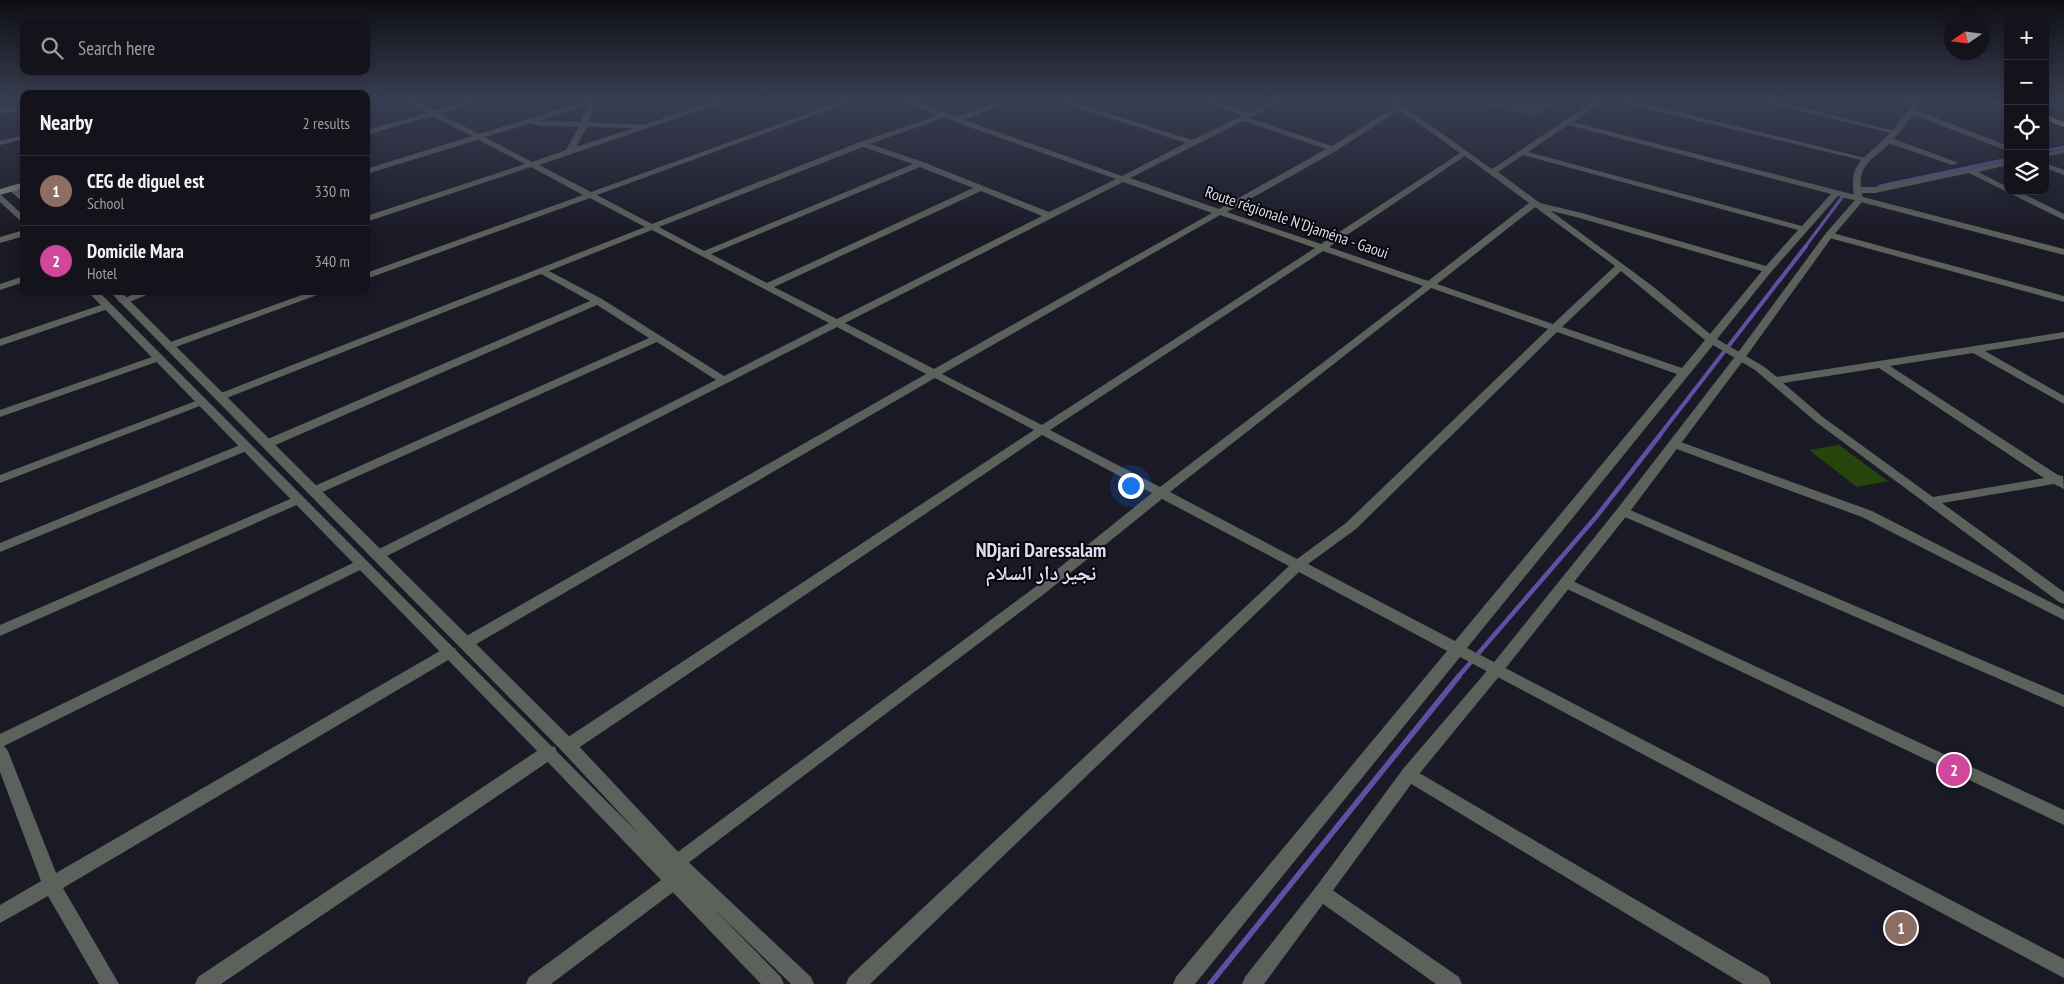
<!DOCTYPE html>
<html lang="en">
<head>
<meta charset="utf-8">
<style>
	:root { --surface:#14131c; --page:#1d1c25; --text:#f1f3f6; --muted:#9d9ea3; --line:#33323b; --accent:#db2777 }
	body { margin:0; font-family:"PT Sans Narrow","Noto Naskh Arabic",sans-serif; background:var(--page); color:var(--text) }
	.controls { position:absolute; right:15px; top:15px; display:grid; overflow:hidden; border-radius:10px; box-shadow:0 2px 8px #0003 }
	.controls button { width:45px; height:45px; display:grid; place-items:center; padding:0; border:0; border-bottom:1px solid var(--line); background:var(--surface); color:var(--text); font:25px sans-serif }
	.compass { position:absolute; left:1944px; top:15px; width:45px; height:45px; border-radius:50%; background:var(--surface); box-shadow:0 2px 8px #0003; rotate:257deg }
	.you { position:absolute; left:1130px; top:485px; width:18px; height:18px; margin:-12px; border:4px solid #fff; border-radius:50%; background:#1a73e8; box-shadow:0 0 0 8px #1a73e833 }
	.badge { display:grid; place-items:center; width:32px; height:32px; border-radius:50%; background:var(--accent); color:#fff; font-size:16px; font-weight:700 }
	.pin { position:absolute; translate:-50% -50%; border:2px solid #fff; box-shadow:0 1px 5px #0006 }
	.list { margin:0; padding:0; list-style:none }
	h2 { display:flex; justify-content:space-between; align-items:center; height:65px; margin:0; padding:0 20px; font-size:21px }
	h2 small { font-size:16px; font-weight:400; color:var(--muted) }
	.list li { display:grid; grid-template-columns:32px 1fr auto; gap:15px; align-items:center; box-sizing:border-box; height:70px; padding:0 20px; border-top:1px solid var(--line) }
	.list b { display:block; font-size:19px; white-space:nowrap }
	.list p { margin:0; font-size:16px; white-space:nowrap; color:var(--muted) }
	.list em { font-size:16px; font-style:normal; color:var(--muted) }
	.icon { flex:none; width:28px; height:28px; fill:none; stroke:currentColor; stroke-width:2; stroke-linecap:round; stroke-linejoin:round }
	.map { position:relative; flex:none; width:2064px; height:984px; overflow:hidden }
	.search { position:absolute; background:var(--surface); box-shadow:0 2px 8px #0003; left:20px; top:20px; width:350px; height:55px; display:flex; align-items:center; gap:12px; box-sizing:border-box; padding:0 18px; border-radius:10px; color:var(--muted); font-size:19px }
	.panel { position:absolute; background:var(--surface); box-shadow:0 2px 8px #0003; left:20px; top:90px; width:350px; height:205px; border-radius:10px }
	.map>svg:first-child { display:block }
	.green { fill:#26450d }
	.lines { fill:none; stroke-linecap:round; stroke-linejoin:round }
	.stream-far3 { stroke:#6050a3; stroke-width:3 }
	.stream-far2 { stroke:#6050a3; stroke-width:4 }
	.stream-far1 { stroke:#6050a3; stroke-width:4.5 }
	.stream { stroke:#6050a3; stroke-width:5.5 }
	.minor { fill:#5d615b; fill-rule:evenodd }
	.tertiary { fill:#5d615b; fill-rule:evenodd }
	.secondary { fill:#83897f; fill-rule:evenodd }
	.primary { fill:#a0a99b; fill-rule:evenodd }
	.labels { text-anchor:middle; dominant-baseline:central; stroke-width:4; stroke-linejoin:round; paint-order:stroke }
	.far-street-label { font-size:16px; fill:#dcdbe5; stroke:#06050a }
	.neighbourhood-label { font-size:20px; font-weight:bold; fill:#dedcef; stroke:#06050a }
</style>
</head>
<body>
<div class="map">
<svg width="2064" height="984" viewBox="0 0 2064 984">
	<rect width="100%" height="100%" fill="#1a1926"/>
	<g class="green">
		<path d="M 1457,98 L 1572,98 L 1532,117 Z"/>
		<path d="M 1839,445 L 1888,481 L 1857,487 L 1809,450 Z"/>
	</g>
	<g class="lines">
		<g class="stream-far3">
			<path d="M 2045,151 L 2064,147"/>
			<path d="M 1880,186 L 2008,159"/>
			<path d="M 1805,247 L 1843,196"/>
		</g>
		<path class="stream-far2" d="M 1659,436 L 1806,246"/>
		<path class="stream-far1" d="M 1458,677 L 1596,517 L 1660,435"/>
		<path class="stream" d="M 1210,984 L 1459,676"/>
		<g class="minor">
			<path d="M 401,98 L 410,98 L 434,111 L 475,98 L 487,98 L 440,114 L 479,134 L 594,98 L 606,98 L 595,103 L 589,122 L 643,125 L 725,98 L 736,98 L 539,165 L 591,192 L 851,98 L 862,98 L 597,195 L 652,224 L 860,142 L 938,115 L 895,98 L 906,98 L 958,117 L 1005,98 L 1015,98 L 965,120 L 1122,176 L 1186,143 L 1048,98 L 1060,98 L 1192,140 L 1243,115 L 1192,98 L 1204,98 L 1249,113 L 1278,98 L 1287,98 L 1249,118 L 1332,146 L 1395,107 L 1384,98 L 1392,98 L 1492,169 L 1599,98 L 1621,98 L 1869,159 L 1865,161 L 1607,99 L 1573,122 L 2064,249 L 2064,255 L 1838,196 L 1771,272 L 1717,339 L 1763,366 L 1777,377 L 2064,332 L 2064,338 L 1985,351 L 2064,396 L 2064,404 L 1973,353 L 1890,366 L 2058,475 L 2063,476 L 2064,489 L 2054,484 L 1942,503 L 2064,592 L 2064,604 L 2059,602 L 1816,422 L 1755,370 L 1713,345 L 1467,648 L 2064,959 L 2064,978 L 1460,657 L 1195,984 L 1173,984 L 1176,977 L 1447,651 L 1299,572 L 870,984 L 846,984 L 849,977 L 1289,566 L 1162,499 L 1044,594 L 683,867 L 677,870 L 671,867 L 668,862 L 671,857 L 1034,588 L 1152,493 L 1042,435 L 574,751 L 568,752 L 562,751 L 560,746 L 562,741 L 1034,430 L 935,378 L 471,647 L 466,648 L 461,647 L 459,643 L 461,639 L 926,374 L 837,327 L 383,558 L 373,558 L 371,555 L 373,552 L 716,380 L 657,342 L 318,494 L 310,494 L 308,491 L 310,488 L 649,338 L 597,305 L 271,447 L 263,447 L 261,444 L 263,441 L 590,301 L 541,274 L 224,399 L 216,399 L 214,397 L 216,395 L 645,227 L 590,198 L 366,279 L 366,273 L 583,195 L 531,167 L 366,222 L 366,216 L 525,164 L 478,140 L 366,174 L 366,169 L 472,136 L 432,116 L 366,135 L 366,130 L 427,113 ZM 587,105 L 581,122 L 538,121 ZM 1399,110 L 1460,153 L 1321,244 L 1227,212 L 1336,151 ZM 945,117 L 955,122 L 1116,179 L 1049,212 L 923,162 L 870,144 ZM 1243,121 L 1326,149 L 1219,209 L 1130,178 ZM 531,123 L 535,125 L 579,127 L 566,150 L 532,162 L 485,137 ZM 1568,125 L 1831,194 L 1802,226 L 1528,152 ZM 587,127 L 634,128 L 576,147 ZM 863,147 L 913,164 L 704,251 L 659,227 ZM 1523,155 L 1798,230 L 1766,266 L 1582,213 L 1540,203 L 1498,172 ZM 1465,156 L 1529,203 L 1428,281 L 1329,247 ZM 920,167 L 973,188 L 767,283 L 711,254 ZM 1123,182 L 1212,213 L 934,369 L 845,323 ZM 981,191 L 1042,216 L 837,319 L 774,287 ZM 1535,207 L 1615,266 L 1553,324 L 1437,284 ZM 1551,211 L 1576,217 L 1762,271 L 1710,334 L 1655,288 ZM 1220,215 L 1315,248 L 1042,425 L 942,374 ZM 652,230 L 829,323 L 724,376 L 602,299 L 549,271 ZM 1323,251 L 1423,286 L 1160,487 L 1050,430 ZM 1621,271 L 1705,340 L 1682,368 L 1562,327 ZM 1431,288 L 1548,329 L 1346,523 L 1297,559 L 1170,492 ZM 1557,332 L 1677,374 L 1455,641 L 1308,564 L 1356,529 ZM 1879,368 L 2044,478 L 1933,497 L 1824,418 L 1783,383 Z"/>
			<path d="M 1750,98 L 1764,98 L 1899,132 L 1895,134 Z"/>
			<path d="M 1889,98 L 1903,98 L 1921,104 L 1917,106 Z"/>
			<path d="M 2008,98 L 2001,101 L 1997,99 L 1998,98 Z"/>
			<path d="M 24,105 L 24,109 L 0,114 L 0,110 Z"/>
			<path d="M 1908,109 L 1914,109 L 2008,146 L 2008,151 L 1908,113 Z"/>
			<path d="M 24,135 L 24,139 L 0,145 L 0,141 Z"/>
			<path d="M 1885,138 L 1891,138 L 1959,163 L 1952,165 L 1885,142 Z"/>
			<path d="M 2064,149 L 2064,153 L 2045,157 L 2045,153 Z"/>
			<path d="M 2008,161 L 2008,165 L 1978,172 L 2008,187 L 2008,191 L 2018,191 L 2064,214 L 2064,220 L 1969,173 L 1875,193 L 1858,193 L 1854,190 L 1858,187 L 1875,187 Z"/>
			<path d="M 2045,163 L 2064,170 L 2064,175 L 2045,168 Z"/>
			<path d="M 24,230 L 24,236 L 0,243 L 0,237 Z"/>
			<path d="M 1829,232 L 2064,296 L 2064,302 L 1826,237 L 1826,233 Z"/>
			<path d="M 24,276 L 24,282 L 0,290 L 0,284 Z"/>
			<path d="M 141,291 L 156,291 L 127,303 L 123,304 L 118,301 Z"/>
			<path d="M 313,291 L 328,291 L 173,348 L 169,349 L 164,346 L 165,344 Z"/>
			<path d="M 107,303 L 112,306 L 111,308 L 0,346 L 0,339 Z"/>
			<path d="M 158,355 L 163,358 L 162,360 L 0,417 L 0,410 Z"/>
			<path d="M 201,399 L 205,400 L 207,402 L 205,404 L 0,483 L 0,475 Z"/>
			<path d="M 1675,440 L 1872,511 L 2064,609 L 2064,620 L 1862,517 L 1671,447 L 1669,444 Z"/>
			<path d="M 245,443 L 251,447 L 249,450 L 0,552 L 0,543 Z"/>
			<path d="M 297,496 L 303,500 L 301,503 L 0,636 L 0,625 Z"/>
			<path d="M 1623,507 L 2064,695 L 2064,707 L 1618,514 L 1617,511 Z"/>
			<path d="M 361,559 L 366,561 L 368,564 L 366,567 L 4,746 L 8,751 L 56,873 L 445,648 L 450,647 L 455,648 L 457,652 L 455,656 L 63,888 L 119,984 L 99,984 L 48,896 L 0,923 L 0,905 L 41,881 L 0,772 L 0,734 Z"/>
			<path d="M 1566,578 L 2064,810 L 2064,825 L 1561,586 L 1559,583 L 1561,580 Z"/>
			<path d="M 549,746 L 555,747 L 557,752 L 555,757 L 221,984 L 195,984 L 198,977 L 543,747 Z"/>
			<path d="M 1409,767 L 1768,977 L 1771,984 L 1743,984 L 1403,779 L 1401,774 L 1403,769 Z"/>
			<path d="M 674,873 L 680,875 L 683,881 L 680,887 L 551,984 L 526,984 L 529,977 L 668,875 Z"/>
			<path d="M 1322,885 L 1328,887 L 1459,977 L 1462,984 L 1436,984 L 1316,899 L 1313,893 L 1316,887 Z"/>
		</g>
		<g class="tertiary">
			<path d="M 1918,98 L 1925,98 C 1914,113 1903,129 1891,142 C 1869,164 1855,164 1863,200 L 1862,202 L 1832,237 L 1745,358 L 1628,514 L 1501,674 L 1415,779 L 1264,984 L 1242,984 L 1245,977 L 1316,887 L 1403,769 L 1491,666 L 1618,508 L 1737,354 L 1826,233 L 1855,200 C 1847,164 1863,160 1885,138 C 1897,126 1907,111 1918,98 Z"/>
			<path d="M 9,186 L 15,186 L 24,195 L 24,203 L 9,190 Z"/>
			<path d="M 0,194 L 24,216 L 24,224 L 0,202 Z"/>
			<path d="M 87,291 L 98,291 L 641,836 L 562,751 L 109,291 L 120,291 L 574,741 L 683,857 L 811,977 L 814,984 L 791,984 L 712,907 L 781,977 L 784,984 L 761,984 L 543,757 Z"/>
		</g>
		<path class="secondary" d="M 21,183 L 24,183 L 24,188 L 0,195 L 0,189 Z"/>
		<g class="primary">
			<path d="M 1983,98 L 1993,98 L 2008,104 L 2008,109 Z"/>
			<path d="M 2045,115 L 2064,122 L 2064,127 L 2045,120 Z"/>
		</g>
	</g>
	<linearGradient id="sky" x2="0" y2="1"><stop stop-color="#0e0e15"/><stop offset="0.42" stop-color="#383e52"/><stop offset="1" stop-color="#383e52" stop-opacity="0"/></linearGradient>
	<rect width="2064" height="236" fill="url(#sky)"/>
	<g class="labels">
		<g class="far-street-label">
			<text transform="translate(1297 222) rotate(19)">Route régionale N'Djaména - Gaoui</text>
		</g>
		<g class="neighbourhood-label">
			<text x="1041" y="550">NDjari Daressalam<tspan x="1041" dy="23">نجير دار السلام</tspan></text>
		</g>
	</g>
</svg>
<div class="controls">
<button>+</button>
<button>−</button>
<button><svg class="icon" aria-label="locate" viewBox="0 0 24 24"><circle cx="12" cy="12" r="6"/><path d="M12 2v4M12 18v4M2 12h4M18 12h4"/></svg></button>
<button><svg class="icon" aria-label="layers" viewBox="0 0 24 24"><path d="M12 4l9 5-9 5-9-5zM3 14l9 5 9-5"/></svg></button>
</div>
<svg class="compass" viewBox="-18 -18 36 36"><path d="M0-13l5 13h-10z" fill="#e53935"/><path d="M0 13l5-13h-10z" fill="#9d9ea3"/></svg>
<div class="you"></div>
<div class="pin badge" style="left:1901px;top:928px;background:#8d6e63">1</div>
<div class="pin badge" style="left:1954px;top:770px;background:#d1479c">2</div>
<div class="search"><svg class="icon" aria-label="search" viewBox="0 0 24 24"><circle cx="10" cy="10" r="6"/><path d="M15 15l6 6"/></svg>Search here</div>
<section class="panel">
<h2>Nearby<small>2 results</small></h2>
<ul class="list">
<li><span class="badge" style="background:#8d6e63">1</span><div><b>CEG de diguel est</b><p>School</p></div><em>330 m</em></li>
<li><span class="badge" style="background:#d1479c">2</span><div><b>Domicile Mara</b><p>Hotel</p></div><em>340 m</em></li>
</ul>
</section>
</div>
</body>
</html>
